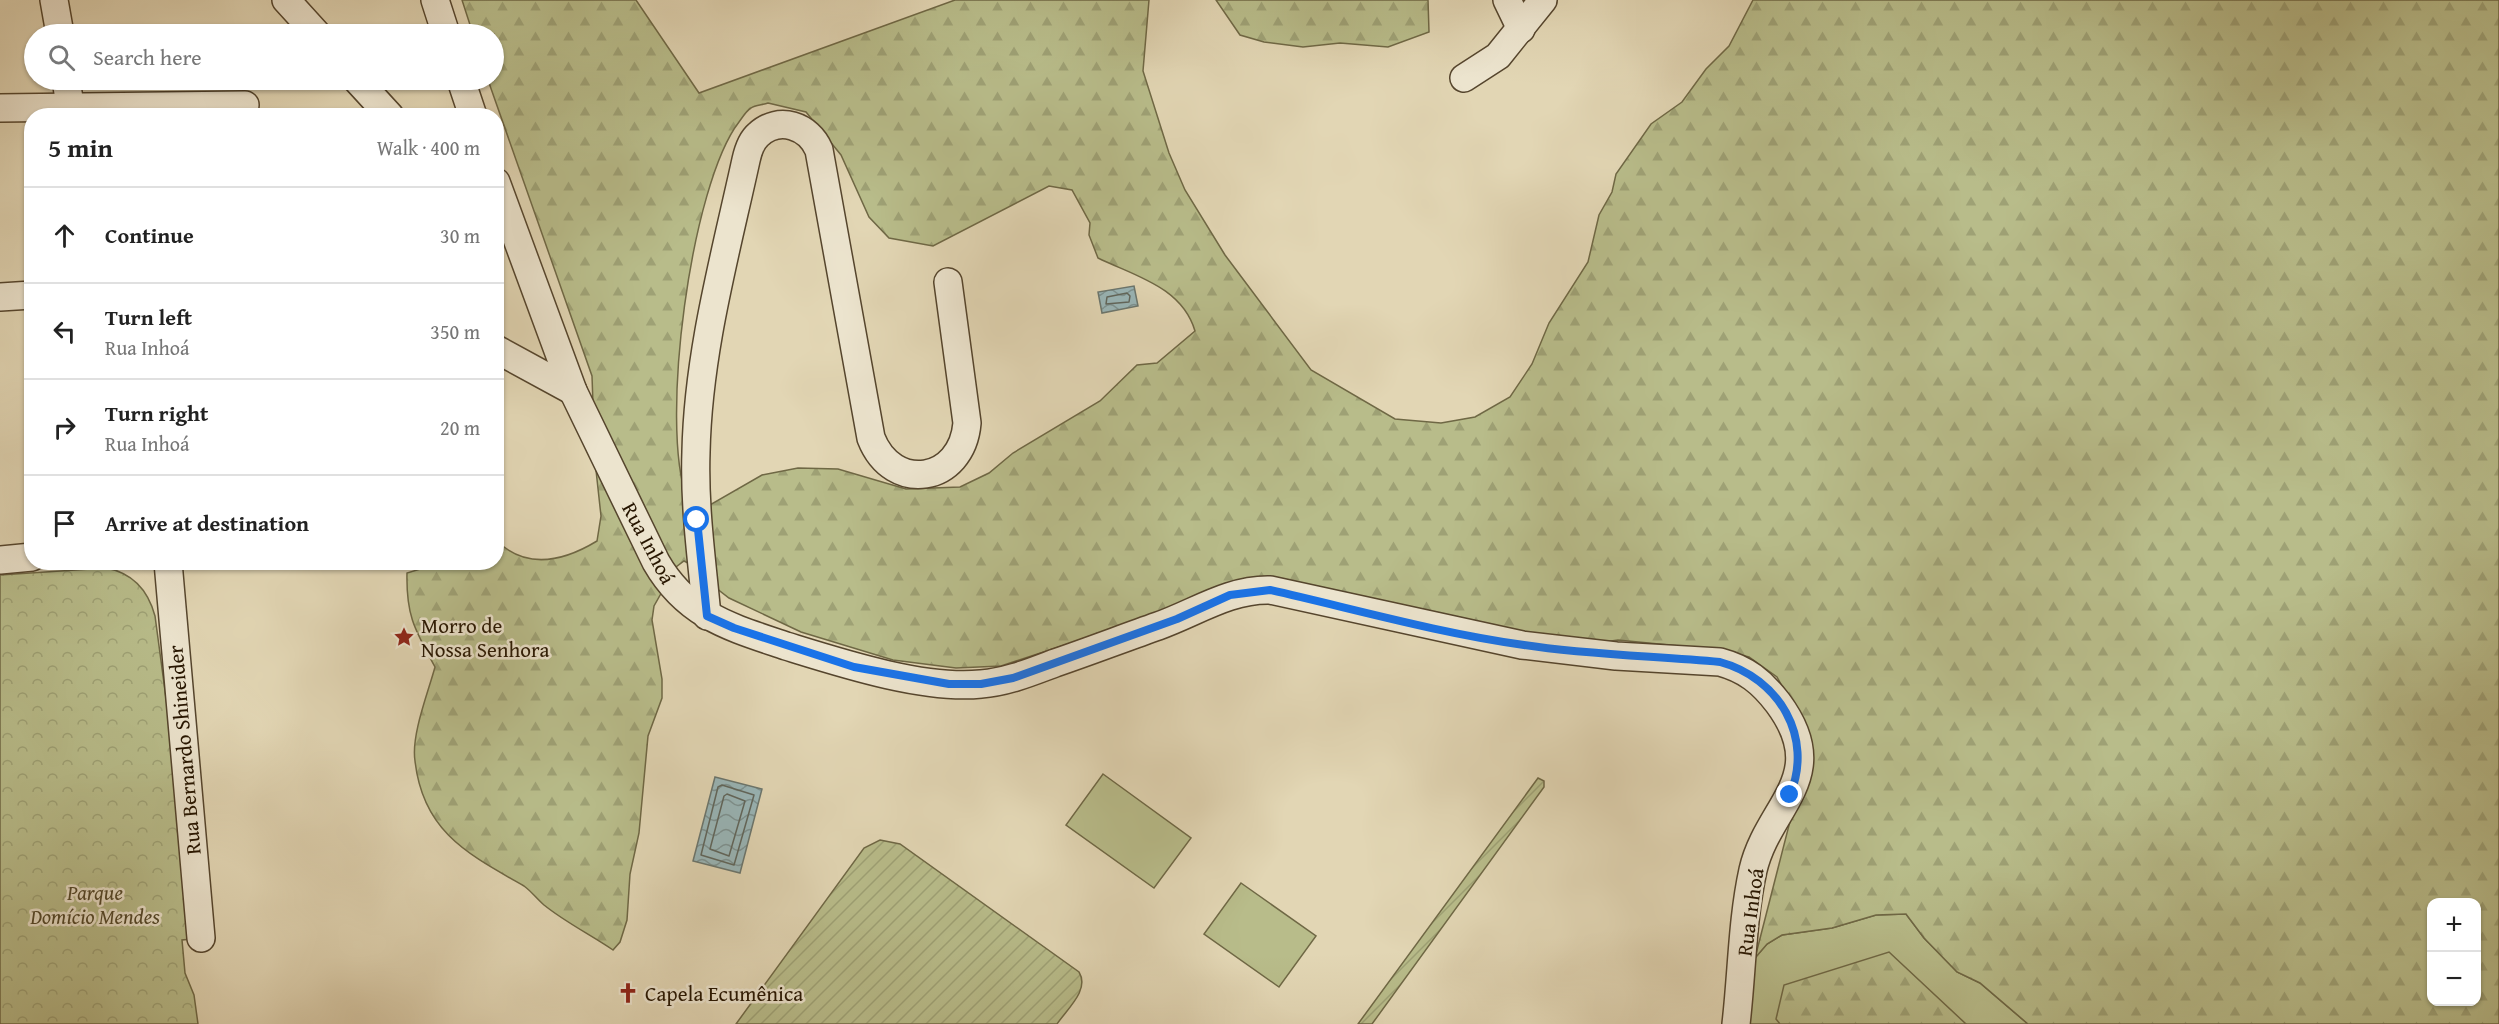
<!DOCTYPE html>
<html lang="en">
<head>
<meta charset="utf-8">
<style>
	:root { --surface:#fff; --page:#f2f2f2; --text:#222; --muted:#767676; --line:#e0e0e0 }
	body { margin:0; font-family:"Gentium Book Plus",serif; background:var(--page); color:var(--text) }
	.controls { position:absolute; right:18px; bottom:18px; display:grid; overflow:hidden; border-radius:12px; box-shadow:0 2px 4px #0004 }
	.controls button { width:54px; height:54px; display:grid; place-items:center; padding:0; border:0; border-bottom:2px solid var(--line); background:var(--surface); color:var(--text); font:30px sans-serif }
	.stop { position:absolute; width:18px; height:18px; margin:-14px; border:4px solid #1a73e8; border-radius:50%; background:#fff }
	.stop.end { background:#1a73e8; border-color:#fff; box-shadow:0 2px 6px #0008 }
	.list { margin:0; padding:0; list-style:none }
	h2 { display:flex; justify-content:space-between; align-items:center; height:78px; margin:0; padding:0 24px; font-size:26px }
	h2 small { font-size:20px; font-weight:400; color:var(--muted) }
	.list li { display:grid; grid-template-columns:39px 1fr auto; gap:18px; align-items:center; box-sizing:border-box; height:96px; padding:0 24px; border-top:2px solid var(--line) }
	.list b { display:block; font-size:22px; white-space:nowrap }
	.list p { margin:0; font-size:20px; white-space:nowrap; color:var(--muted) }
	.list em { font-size:20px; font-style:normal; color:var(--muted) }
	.icon { flex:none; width:33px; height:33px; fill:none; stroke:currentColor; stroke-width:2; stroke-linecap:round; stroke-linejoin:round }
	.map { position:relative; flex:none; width:2499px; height:1024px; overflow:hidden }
	.search { position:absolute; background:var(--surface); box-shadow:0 2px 4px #0004; left:24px; top:24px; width:480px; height:66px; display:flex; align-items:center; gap:15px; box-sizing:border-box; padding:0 21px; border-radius:33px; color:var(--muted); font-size:22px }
	.panel { position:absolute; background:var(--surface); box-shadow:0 2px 4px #0004; left:24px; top:108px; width:480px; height:462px; border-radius:24px }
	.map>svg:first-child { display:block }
	.grass { fill:#b8bc8a; stroke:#6f6845; stroke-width:1.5 }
	.forest { fill:url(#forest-firs); stroke:#6f6845; stroke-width:1.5; fill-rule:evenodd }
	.park { fill:url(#park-crowns); stroke:#6f6845; stroke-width:1.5 }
	.garden { fill:url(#garden-furrows); stroke:#6f6845; stroke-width:1.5 }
	.water { fill:url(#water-waves); stroke:#6b766e; stroke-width:1.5 }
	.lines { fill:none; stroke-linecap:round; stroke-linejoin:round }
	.shore { stroke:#60665c; stroke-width:1.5 }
	.minor-casing { stroke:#55452d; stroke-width:30 }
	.minor { stroke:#ece4ce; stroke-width:27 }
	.route { stroke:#1a73e8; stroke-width:8 }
	.labels { text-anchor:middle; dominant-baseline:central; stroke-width:5; stroke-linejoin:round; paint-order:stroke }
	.street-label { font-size:21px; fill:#261500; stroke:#ece4ce }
	.poi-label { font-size:21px; fill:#261500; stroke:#ece4ce; text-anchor:start }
	.park-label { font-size:21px; font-style:italic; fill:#524729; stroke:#ece4ce }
</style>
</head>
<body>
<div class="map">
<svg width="2499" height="1024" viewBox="0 0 2499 1024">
	<defs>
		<pattern id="forest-firs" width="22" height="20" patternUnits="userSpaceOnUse" patternTransform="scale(1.5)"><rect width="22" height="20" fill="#b8bc8a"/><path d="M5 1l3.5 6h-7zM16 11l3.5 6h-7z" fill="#9ea175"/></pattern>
		<pattern id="park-crowns" width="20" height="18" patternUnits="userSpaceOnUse" patternTransform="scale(1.5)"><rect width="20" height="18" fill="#b8bc8a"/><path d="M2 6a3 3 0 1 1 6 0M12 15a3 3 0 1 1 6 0" fill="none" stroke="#9ea175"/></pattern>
		<pattern id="garden-furrows" width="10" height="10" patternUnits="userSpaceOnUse" patternTransform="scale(1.5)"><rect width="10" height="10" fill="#b8bc8a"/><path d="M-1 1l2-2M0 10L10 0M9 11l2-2" fill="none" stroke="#9ea175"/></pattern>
		<pattern id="water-waves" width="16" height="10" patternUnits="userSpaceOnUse" patternTransform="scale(1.5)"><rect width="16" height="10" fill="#99b6b8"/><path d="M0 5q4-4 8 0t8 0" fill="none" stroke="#7d9393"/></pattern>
	</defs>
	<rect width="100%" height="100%" fill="#e2d6b4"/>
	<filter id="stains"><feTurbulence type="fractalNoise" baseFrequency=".00333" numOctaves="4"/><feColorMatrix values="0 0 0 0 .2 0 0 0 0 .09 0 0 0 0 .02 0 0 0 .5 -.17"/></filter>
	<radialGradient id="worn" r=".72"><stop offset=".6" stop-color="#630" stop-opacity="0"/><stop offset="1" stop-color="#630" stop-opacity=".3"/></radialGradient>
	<g class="grass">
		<path d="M 1103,774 L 1191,838 L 1154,888 L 1066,825 Z"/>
		<path d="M 1241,883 L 1316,936 L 1279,987 L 1204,934 Z"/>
		<path d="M 1906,914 L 1924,938 L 1957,972 L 1980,983 L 2028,1024 L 1746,1024 L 1755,958 L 1767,944 L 1782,935 L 1832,928 L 1876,915 Z"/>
	</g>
	<g class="forest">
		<path d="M 462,0 L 636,0 L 699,93 L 955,0 L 1149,0 L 1143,71 L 1169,153 L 1185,190 L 1225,255 L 1311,370 L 1395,419 L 1441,423 L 1475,417 L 1510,397 L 1532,364 L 1549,323 L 1588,262 L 1599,215 L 1612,192 L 1616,174 L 1651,124 L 1682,102 L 1706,69 L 1729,46 L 1753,0 L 2499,0 L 2499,1024 L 2028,1024 L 1980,983 L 1957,972 L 1924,938 L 1906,914 L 1876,915 L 1832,928 L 1782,935 L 1767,944 L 1755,958 L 1797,794 L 1795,710 L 1777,677 L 1749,657 L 1720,650 L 1618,640 L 1555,649 L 1268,584 L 1144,619 L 1001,666 L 956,668 L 893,660 L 801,632 L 729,598 L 707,581 L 692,565 L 684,561 L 676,567 L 654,606 L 652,620 L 662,679 L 662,698 L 648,736 L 639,833 L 630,874 L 627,920 L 620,942 L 613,950 C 591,935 565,922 544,905 C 537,899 531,891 524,886 C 468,854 423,832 415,761 C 411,735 428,693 435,667 C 415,630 406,616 407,573 L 440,563 L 496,562 L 497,541 C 527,570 564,561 597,541 L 601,516 L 595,461 L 592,376 L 488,80 L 494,80 L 494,34 L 473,34 ZM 768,103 L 806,112 L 841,155 L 869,217 L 889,238 L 933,246 L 1049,186 L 1072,190 L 1090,223 L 1089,235 L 1098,258 C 1135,276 1182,287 1195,331 L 1157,363 L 1137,365 L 1100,401 L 1013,453 L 989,473 L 960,487 L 906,489 L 838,469 L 798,468 L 762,475 L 710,505 L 687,498 C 659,425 691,184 739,122 C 742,118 746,111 751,108 C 755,105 763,105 768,103 ZM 2432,902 L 2476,902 L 2476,1002 L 2432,1002 Z"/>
		<path d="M 1216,0 L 1428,0 L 1429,32 L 1388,47 L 1340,43 L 1303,47 L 1264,42 L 1240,35 Z"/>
		<path d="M 1889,952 L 1966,1024 L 1780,1024 L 1776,1019 L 1784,985 Z"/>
	</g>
	<path class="park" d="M 106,568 C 133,573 148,590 155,616 L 182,818 L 192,939 L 182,940 L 185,973 L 194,995 L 198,1024 L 0,1024 L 0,575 Z"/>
	<g class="garden">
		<path d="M 1538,778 L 1544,781 L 1544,787 L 1372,1024 L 1358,1024 Z"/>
		<path d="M 880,840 L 900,844 L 1079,972 C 1090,990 1067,1009 1057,1024 L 736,1024 L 864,848 Z"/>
	</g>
	<g class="water">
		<path d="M 1134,286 L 1138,306 L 1102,313 L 1098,292 Z"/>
		<path d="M 715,777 L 762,789 L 740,873 L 693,861 Z"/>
	</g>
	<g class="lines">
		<g class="shore">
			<path d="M 1127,293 L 1130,296 L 1129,302 L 1106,304 L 1107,297 Z"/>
			<path d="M 722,785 L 754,795 L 734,865 L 701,855 L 718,787 Z"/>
			<path d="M 727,794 L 745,801 L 729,856 L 710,849 L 724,796 Z"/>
		</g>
		<g class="minor-casing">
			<g id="minor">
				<path d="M 54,0 L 60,34"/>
				<path d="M 286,0 L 317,34"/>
				<path d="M 435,0 L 446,34"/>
				<path d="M 1507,0 L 1521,29"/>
				<path d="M 1464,78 L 1498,56 L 1543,0"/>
				<path d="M 66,80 L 70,105"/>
				<path d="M 357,80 L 390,116"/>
				<path d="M 461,80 L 473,116"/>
				<path d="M 0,108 L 245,105"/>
				<path d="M 496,182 L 573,391 L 656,562 C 687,616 730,627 786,646 C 841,663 924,690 981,684 C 1007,682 1031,672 1055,663 C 1090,651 1124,638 1158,626 C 1195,613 1229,589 1270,590 L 1522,645 L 1616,656 L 1720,662 C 1746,669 1762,682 1778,703 C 1833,777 1768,805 1753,870 C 1742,920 1742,973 1736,1024"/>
				<path d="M 0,297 L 32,295"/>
				<path d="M 496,349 L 573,391"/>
				<path d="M 0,560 L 32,557"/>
				<path d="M 168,562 L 201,938"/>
				<path d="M 707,616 C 702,561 694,507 696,452 C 698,353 725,256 746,160 C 748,151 751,141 758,135 C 779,115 809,126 819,150 L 871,438 C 893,494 962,483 967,423 L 948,282"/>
			</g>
		</g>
		<use href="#minor" class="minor"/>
	</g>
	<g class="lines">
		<path class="route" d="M 697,520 L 707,616 L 734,628 L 854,667 L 949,684 L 981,684 L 1013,678 L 1177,619 L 1230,595 L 1270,590 C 1354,609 1438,633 1524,645 C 1589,655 1655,656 1720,662 C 1779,678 1814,737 1790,795"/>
	</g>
	<defs>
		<g id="sight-bare" transform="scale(1.62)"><path d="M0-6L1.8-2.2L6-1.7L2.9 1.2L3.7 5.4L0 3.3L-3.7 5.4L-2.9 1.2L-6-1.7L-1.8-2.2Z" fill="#8f2418" stroke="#ece4ce" stroke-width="2.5" paint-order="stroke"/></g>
		<g id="church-bare" transform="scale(1.62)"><path d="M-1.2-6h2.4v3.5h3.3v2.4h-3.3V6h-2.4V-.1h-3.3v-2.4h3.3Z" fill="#8f2418" stroke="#ece4ce" stroke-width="2.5" paint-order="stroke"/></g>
	</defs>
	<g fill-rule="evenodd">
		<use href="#sight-bare" x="404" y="637"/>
		<use href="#church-bare" x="628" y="993"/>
	</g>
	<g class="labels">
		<g class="street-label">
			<text transform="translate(649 543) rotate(62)">Rua Inhoá</text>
			<text transform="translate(184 750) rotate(-95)">Rua Bernardo Shineider</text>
			<text transform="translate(1750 912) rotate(-82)">Rua Inhoá</text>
		</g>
		<g class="poi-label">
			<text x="421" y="625">Morro de<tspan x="421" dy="24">Nossa Senhora</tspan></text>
			<text x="645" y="993">Capela Ecumênica</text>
		</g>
		<g class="park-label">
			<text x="95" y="892">Parque<tspan x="95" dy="24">Domício Mendes</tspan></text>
		</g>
	</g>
	<rect width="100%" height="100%" filter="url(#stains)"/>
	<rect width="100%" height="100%" fill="url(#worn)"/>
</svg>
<div class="controls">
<button>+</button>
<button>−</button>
</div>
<div class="stop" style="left:697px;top:520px"></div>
<div class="stop end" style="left:1790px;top:795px"></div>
<div class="search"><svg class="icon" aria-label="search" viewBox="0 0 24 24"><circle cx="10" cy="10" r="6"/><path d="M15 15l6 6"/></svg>Search here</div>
<section class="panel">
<h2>5 min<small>Walk · 400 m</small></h2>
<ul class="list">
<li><svg class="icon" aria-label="ahead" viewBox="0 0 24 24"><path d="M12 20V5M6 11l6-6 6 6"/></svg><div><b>Continue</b></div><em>30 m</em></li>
<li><svg class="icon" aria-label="left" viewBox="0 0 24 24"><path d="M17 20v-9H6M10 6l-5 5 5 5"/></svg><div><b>Turn left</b><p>Rua Inhoá</p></div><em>350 m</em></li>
<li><svg class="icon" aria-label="right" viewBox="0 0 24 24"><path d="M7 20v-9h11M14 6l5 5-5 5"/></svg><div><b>Turn right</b><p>Rua Inhoá</p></div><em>20 m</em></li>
<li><svg class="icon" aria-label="arrive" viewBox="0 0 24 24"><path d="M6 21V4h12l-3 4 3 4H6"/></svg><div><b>Arrive at destination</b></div></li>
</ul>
</section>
</div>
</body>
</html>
